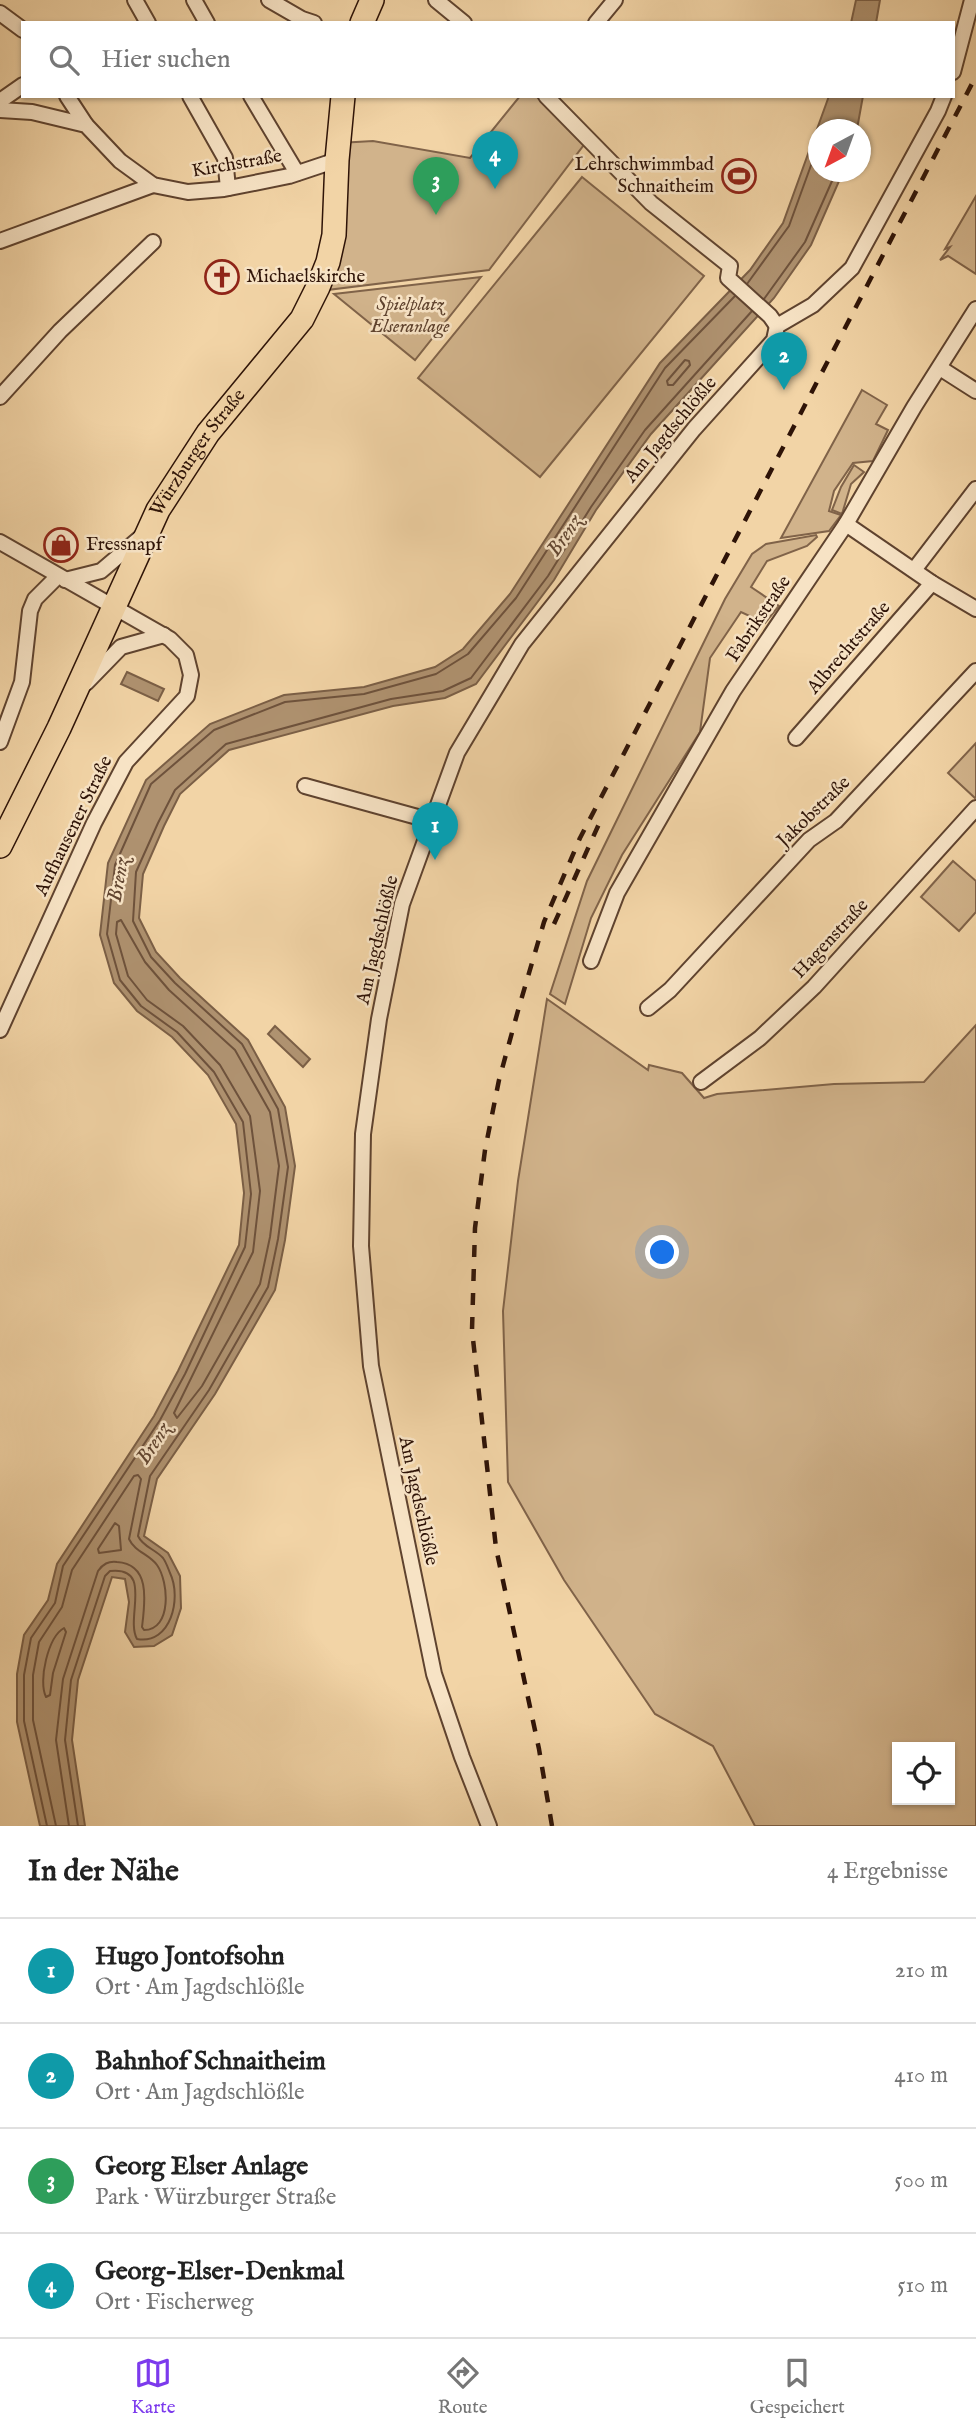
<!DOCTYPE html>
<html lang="de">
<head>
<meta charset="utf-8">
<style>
	:root { --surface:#fff; --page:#f2f2f2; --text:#222; --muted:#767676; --line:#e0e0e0; --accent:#7c3aed }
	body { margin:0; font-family:"IM FELL English",serif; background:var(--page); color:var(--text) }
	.controls { position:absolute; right:21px; bottom:21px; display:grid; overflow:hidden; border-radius:0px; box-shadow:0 2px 5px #0004 }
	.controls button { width:63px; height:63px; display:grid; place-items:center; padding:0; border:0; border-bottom:2px solid var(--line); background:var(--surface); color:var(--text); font:35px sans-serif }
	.compass { position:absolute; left:808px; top:119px; width:63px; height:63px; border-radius:50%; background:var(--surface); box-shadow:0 2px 5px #0004; rotate:221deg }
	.you { position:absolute; left:663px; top:1253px; width:24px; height:24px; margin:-18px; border:5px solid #fff; border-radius:50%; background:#1a73e8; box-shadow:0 0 0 10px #1a73e833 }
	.badge { display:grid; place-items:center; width:46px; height:46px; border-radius:50%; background:var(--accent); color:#fff; font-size:23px; font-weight:700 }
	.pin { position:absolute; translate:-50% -58px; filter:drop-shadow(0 2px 4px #0008) }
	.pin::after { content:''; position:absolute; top:37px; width:24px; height:21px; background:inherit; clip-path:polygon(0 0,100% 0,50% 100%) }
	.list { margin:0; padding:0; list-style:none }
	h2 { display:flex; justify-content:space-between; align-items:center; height:91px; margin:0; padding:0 28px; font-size:30px }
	h2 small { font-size:23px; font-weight:400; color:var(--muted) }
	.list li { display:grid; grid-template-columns:46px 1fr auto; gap:21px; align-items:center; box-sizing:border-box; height:105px; padding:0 28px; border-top:2px solid var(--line) }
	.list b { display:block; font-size:26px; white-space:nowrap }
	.list p { margin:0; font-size:23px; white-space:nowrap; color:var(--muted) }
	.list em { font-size:23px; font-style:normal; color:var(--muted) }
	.icon { flex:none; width:38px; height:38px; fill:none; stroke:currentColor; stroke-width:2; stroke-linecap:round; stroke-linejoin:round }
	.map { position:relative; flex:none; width:976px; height:1826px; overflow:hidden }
	.search { position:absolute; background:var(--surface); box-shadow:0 2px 5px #0004; left:21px; right:21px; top:21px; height:77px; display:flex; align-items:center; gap:18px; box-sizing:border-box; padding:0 24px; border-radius:0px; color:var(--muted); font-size:26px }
	.sheet { height:511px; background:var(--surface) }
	nav { display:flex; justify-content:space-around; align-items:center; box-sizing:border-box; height:98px; border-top:2px solid var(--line); background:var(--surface); font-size:19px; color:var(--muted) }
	nav a { display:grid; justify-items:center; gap:4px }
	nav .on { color:var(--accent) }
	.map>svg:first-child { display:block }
	.green { fill:#d1b38b; stroke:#806349; stroke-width:2; fill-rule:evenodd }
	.water { fill:#af9270; stroke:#7b5f46; stroke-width:2 }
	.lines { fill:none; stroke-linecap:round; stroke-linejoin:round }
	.shore { stroke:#6e523c; stroke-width:2 }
	.minor-casing { stroke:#5f432f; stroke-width:18 }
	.primary-casing { stroke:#2e1307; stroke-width:26 }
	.minor { stroke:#f7e3c5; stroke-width:14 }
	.primary { stroke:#f2d4a6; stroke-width:23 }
	.rail { stroke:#2e1307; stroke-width:4.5; stroke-dasharray:12 12; stroke-linecap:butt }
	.labels { text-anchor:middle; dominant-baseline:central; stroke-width:5; stroke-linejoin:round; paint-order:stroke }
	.street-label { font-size:19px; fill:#2e1307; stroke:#f7e3c5 }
	.poi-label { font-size:19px; fill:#2e1307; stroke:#f7e3c5; text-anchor:start }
	.park-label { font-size:19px; font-style:italic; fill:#5f432f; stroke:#f7e3c5 }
	.water-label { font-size:21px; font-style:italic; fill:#624631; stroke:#f7e3c5 }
</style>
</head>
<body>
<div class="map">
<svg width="976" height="1826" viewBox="0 0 976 1826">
	<rect width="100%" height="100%" fill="#f2d4a6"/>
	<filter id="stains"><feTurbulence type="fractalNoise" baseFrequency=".00286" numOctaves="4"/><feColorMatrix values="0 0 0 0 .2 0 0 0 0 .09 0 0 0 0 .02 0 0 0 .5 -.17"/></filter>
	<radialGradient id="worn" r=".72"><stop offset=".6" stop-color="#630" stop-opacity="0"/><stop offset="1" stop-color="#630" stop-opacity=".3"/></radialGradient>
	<g class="green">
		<path d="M 520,96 L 536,96 L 586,142 L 489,270 L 327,290 L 339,143 L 373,141 L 470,158 Z"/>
		<path d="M 582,177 L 704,276 L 540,477 L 418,378 Z"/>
		<path d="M 976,196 L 976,274 L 948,256 L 940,260 L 950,247 L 945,249 Z"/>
		<path d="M 481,277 L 415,360 L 334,294 Z"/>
		<path d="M 862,390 L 887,405 L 876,424 L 888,430 L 873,461 L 853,463 L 834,491 L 829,511 L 841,515 L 829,531 L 781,538 Z"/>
		<path d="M 854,465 L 864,472 L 851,484 L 842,514 L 832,510 L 841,487 Z"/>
		<path d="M 816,535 L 817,537 L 807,546 L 767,561 L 751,587 L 779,606 L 765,623 L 741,612 L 710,658 L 700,732 L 622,855 L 591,918 L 565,1004 L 550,994 L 587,881 L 725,599 L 752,554 L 766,544 Z"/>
		<path d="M 976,743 L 976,797 L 975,798 L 948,773 Z"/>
		<path d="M 953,861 L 976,881 L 976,912 L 959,931 L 921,897 Z"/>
		<path d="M 547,999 L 648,1070 L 649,1065 L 682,1073 L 704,1098 L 717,1094 L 834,1084 L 924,1082 L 976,1025 L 976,1826 L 755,1826 L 713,1746 L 655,1714 L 564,1580 L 508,1482 L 503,1311 L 518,1181 ZM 897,1747 L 950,1747 L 950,1800 L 897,1800 Z"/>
	</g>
	<g class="water">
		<path d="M 856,0 L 880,0 L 876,23 L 851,23 Z"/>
		<path d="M 829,96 L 863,96 L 857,129 L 818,130 L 818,172 L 843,172 L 811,245 L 774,298 L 651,434 L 596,510 L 554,580 L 476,684 L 445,698 L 393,706 L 229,750 L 180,794 L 164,826 L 143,874 L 139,918 L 156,952 L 180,978 L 248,1040 L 285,1107 L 295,1166 L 285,1240 L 275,1290 L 215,1394 L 157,1479 L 144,1536 L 168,1553 L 180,1576 L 181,1608 L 172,1635 L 154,1646 L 134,1647 L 125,1632 L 129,1602 L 125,1579 L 112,1577 L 78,1680 L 72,1740 L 85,1826 L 40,1826 L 17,1722 L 17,1674 L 24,1635 L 48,1600 L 57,1564 L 154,1416 L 178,1371 L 239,1245 L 244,1193 L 236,1124 L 208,1075 L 172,1037 L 137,1011 L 114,983 L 100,935 L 108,863 L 146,780 L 210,724 L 284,695 L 364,687 L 435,667 L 463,649 L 510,594 L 660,363 L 750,270 L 783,223 Z"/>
		<path d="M 127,672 L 164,689 L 158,701 L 121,684 Z"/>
		<path d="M 275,1026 L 310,1059 L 303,1067 L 268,1034 Z"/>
	</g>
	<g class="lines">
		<g class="shore">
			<path d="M 747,284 L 789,226 L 818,146"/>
			<path d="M 764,299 L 805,242 L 836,172"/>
			<path d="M 685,360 L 689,361 L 690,365 L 673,385 L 668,385 L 667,381 Z"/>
			<path d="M 121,920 L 145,962 L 169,990 L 235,1050 L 270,1112 L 279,1166 L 270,1237 L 260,1284 L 202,1386 L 177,1418 L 174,1413 L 253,1252 L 260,1191 L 250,1116 L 220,1065 L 183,1026 L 147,1000 L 128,976 L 116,934 L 117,922 Z"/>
			<path d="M 115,1523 L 119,1526 L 121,1550 L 99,1553 L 98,1549 Z"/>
			<path d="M 64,1628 L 66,1632 L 53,1673 L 50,1695 L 46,1697 C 38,1681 48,1637 64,1628 Z"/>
			<path d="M 47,1826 L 24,1721 L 24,1675 L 31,1638 L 55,1603 L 63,1566 L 160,1420 L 185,1374 L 245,1247 L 251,1194 L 243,1122 L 214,1072 L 177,1032 L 141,1006 L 120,980 L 107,934 L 115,865 L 151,784 L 214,730 L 285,702 L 364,694 L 436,674 L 468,654 L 516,598 L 665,368 L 735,296"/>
			<path d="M 56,1826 L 33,1720 L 33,1675 L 39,1642 L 62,1607 L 72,1570 L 134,1476 L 138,1475 L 141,1479 L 129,1539 C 135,1552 149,1554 157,1565 C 169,1582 172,1630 144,1630 L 142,1627 C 145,1602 151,1564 117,1562 C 108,1561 103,1564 98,1571 L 63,1679 L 56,1740 L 69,1826"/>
			<path d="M 78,1826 L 65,1740 L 71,1680 L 105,1576 L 110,1571 C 154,1566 125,1618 137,1639 C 171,1645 182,1598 170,1573 C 168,1568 166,1562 163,1558 C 155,1549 143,1547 138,1536 L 150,1476 L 209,1390 L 268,1287 L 278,1239 L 288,1167 L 278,1109 L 242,1044 L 175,983 L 151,957 L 133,921 L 136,872 L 158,823 L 175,790 L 226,744 L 391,699 L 443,691 L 471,678 L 548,576 L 591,507 L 645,430 L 752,311"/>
		</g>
		<g class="minor-casing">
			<g id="minor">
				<path d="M 135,0 L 148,23"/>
				<path d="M 194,0 L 207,23"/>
				<path d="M 269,0 L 302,19 L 314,23"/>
				<path d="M 436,0 L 464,23"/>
				<path d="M 0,13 L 23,30"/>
				<path d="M 596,23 L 615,0"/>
				<path d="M 953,72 L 972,0"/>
				<path d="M 67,96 L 86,125"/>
				<path d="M 190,96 L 225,158 L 228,188"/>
				<path d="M 251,96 L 297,173"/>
				<path d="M 546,96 L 651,203 L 730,266 L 728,278 L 770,316 L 777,326"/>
				<path d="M 0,101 L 23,85"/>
				<path d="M 0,110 L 32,112 L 86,125 L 120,161 L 153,185 L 188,192 L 224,189 L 289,176 L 337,160"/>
				<path d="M 0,241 L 153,185"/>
				<path d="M 940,368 L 976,391"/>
				<path d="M 0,397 L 60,331 L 153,242"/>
				<path d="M 846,524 L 932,583 L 976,609"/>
				<path d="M 0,542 L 170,639 L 186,655 L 191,675 L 187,696 L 126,762 L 94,823 L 0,1030"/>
				<path d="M 914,570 L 976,489"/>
				<path d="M 65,580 L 101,571 L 141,537"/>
				<path d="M 86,683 L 121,647 L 164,635"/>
				<path d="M 796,738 L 932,583"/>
				<path d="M 0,742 L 22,682 L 30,611 L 35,599 L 58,576"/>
				<path d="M 305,786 L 432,821"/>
				<path d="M 591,961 L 617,893 L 733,691 L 846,524 L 914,407 L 976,309"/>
				<path d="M 648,1008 L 670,990 L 809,840 L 836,821 L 976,671"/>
				<path d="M 701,1082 L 760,1038 L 814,987 L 976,808"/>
				<path d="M 489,1826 L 462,1757 L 434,1674 L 371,1366 L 361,1246 L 363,1134 L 379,1019 L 402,904 L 457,753 L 522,644 L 694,429 L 774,340 L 777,326 L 813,305 L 852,268 L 938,111 L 944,96"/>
			</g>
		</g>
		<g class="primary-casing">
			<g id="primary">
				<path d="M 362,23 L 372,0"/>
				<path id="s1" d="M 0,846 L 59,728 L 158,510 L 208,433 L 302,319 L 318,287 L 328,262 L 334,235 L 337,160 L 343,96"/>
			</g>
		</g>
		<use href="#minor" class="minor"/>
		<use href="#primary" class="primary"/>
		<g class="rail">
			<path d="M 554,924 L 603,815"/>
			<path d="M 552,1826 L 539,1749 L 496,1548 L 472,1330 L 475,1228 L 485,1150 L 499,1080 L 519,1007 L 544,922 L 580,838 L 976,76"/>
		</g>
	</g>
	<defs>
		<g id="stadium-ring" transform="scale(1.75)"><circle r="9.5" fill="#f7e3c5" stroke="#8f2418" stroke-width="1.5"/><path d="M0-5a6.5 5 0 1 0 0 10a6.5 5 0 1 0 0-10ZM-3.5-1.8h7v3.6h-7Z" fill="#8f2418"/></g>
		<g id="church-ring" transform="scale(1.75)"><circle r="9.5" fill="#f7e3c5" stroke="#8f2418" stroke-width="1.5"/><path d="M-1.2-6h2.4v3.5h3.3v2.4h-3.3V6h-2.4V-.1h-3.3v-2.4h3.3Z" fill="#8f2418"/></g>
		<g id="shop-ring" transform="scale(1.75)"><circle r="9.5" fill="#f7e3c5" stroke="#8f2418" stroke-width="1.5"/><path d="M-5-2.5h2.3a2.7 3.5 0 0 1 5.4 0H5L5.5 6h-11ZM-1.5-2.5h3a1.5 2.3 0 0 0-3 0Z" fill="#8f2418"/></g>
	</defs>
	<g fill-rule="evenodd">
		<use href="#stadium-ring" x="739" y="176"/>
		<use href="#church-ring" x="222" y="277"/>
		<use href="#shop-ring" x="61" y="545"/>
	</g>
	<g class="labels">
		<g class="street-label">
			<text transform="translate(237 164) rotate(-10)">Kirchstraße</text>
			<text transform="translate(671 430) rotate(-50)">Am Jagdschlößle</text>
			<text stroke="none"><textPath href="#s1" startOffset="441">Würzburger Straße</textPath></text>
			<text transform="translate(759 619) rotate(-56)">Fabrikstraße</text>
			<text transform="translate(849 648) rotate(-49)">Albrechtstraße</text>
			<text transform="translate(814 812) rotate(-44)">Jakobstraße</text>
			<text transform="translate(74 826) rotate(-64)">Aufhausener Straße</text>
			<text transform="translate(831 939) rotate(-47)">Hagenstraße</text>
			<text transform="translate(378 940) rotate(-77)">Am Jagdschlößle</text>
			<text transform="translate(418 1501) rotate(78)">Am Jagdschlößle</text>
		</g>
		<g class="poi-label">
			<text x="714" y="165" text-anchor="end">Lehrschwimmbad<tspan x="714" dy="22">Schnaitheim</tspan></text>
			<text x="246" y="277">Michaelskirche</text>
			<text x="86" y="545">Fressnapf</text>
		</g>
		<g class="park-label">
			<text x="410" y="305">Spielplatz<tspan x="410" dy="22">Elseranlage</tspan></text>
		</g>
		<g class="water-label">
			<text transform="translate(565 536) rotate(-56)">Brenz</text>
			<text transform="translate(119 880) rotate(-80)">Brenz</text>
			<text transform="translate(154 1444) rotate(-57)">Brenz</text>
		</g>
	</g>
	<rect width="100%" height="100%" filter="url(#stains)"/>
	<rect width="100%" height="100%" fill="url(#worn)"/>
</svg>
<div class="controls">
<button><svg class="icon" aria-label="locate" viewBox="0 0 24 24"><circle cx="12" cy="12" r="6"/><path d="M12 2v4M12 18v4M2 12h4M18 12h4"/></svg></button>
</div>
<svg class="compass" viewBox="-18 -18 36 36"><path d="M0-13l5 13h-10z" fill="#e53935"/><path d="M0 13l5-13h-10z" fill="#767676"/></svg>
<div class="you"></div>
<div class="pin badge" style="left:435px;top:860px;background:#0f9aa8">1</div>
<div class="pin badge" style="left:784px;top:390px;background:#0f9aa8">2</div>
<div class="pin badge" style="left:436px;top:215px;background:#2e9e5b">3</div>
<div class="pin badge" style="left:495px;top:189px;background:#0f9aa8">4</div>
<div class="search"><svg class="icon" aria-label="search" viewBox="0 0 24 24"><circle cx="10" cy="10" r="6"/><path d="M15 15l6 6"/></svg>Hier suchen</div>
</div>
<section class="sheet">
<h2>In der Nähe<small>4 Ergebnisse</small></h2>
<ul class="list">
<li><span class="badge" style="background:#0f9aa8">1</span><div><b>Hugo Jontofsohn</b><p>Ort · Am Jagdschlößle</p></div><em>210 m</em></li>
<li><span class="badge" style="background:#0f9aa8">2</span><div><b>Bahnhof Schnaitheim</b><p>Ort · Am Jagdschlößle</p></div><em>410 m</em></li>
<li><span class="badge" style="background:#2e9e5b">3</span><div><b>Georg Elser Anlage</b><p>Park · Würzburger Straße</p></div><em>500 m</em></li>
<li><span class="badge" style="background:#0f9aa8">4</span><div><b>Georg-Elser-Denkmal</b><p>Ort · Fischerweg</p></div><em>510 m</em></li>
</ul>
</section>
<nav>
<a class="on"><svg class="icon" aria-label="map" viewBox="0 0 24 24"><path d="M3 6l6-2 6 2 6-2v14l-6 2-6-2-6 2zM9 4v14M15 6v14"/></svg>Karte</a>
<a><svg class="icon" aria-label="directions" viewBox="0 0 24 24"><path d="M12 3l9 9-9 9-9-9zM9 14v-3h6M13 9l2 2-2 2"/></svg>Route</a>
<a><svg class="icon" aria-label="saved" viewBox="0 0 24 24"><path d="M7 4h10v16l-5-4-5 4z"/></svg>Gespeichert</a>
</nav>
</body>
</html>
